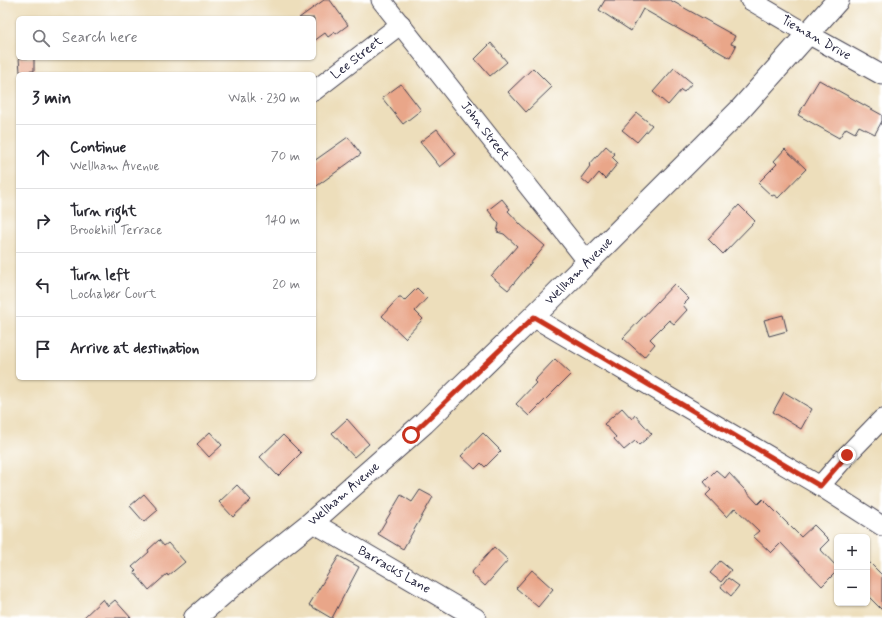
<!DOCTYPE html>
<html lang="en">
<head>
<meta charset="utf-8">
<style>
	:root { --surface:#fff; --page:#f2f2f3; --text:#2b2b33; --muted:#7c7c81; --line:#e1e1e2 }
	body { margin:0; font-family:Mynerve,sans-serif; background:var(--page); color:var(--text) }
	.controls { position:absolute; right:12px; bottom:12px; display:grid; overflow:hidden; border-radius:6px; box-shadow:0 1px 3px #0004 }
	.controls button { width:36px; height:36px; display:grid; place-items:center; padding:0; border:0; border-bottom:1px solid var(--line); background:var(--surface); color:var(--text); font:20px sans-serif }
	.stop { position:absolute; width:12px; height:12px; margin:-9px; border:3px solid #c8321e; border-radius:50%; background:#fff }
	.stop.end { background:#c8321e; border-color:#fff; box-shadow:0 1px 4px #0008 }
	.list { margin:0; padding:0; list-style:none }
	h2 { display:flex; justify-content:space-between; align-items:center; height:52px; margin:0; padding:0 16px; font-size:17px }
	h2 small { font-size:13px; font-weight:400; color:var(--muted) }
	.list li { display:grid; grid-template-columns:26px 1fr auto; gap:12px; align-items:center; box-sizing:border-box; height:64px; padding:0 16px; border-top:1px solid var(--line) }
	.list b { display:block; font-size:15px; white-space:nowrap }
	.list p { margin:0; font-size:13px; white-space:nowrap; color:var(--muted) }
	.list em { font-size:13px; font-style:normal; color:var(--muted) }
	.icon { flex:none; width:22px; height:22px; fill:none; stroke:currentColor; stroke-width:2; stroke-linecap:round; stroke-linejoin:round }
	.map { position:relative; flex:none; width:882px; height:618px; overflow:hidden }
	.search { position:absolute; background:var(--surface); box-shadow:0 1px 3px #0004; left:16px; top:16px; width:300px; height:44px; display:flex; align-items:center; gap:10px; box-sizing:border-box; padding:0 14px; border-radius:6px; color:var(--muted); font-size:15px }
	.panel { position:absolute; background:var(--surface); box-shadow:0 1px 3px #0004; left:16px; top:72px; width:300px; height:308px; border-radius:6px }
	.map>svg:first-child { display:block }
	.building { fill:#e9a689 }
	.lines { fill:none; stroke-linecap:round; stroke-linejoin:round }
	.street-casing { stroke:#403e4e; stroke-width:21 }
	.secondary-casing { stroke:#403e4e; stroke-width:24 }
	.street { stroke:#fff; stroke-width:19 }
	.secondary { stroke:#fff; stroke-width:22 }
	.route { stroke:#c8321e; stroke-width:5 }
	.labels { text-anchor:middle; dominant-baseline:central; stroke-width:3; stroke-linejoin:round; paint-order:stroke }
	.street-label { font-size:13px; fill:#22223b; stroke:#fff }
</style>
</head>
<body>
<div class="map">
<svg width="882" height="618" viewBox="0 0 882 618">
	<rect width="100%" height="100%" fill="#fff"/>
	<filter id="ink" filterUnits="userSpaceOnUse"><feTurbulence type="fractalNoise" baseFrequency=".025" numOctaves="2"/><feDisplacementMap in="SourceGraphic" scale="8" xChannelSelector="R" yChannelSelector="G"/><feConvolveMatrix kernelMatrix="1 2 1 2 8 2 1 2 1" color-interpolation-filters="sRGB"/></filter>
	<filter id="wash" filterUnits="userSpaceOnUse"><feTurbulence type="fractalNoise" baseFrequency=".012" numOctaves="4" result="noise"/><feDisplacementMap in="SourceGraphic" scale="16" xChannelSelector="R" yChannelSelector="G"/><feGaussianBlur stdDeviation="0.9" result="paint"/><feColorMatrix in="noise" values="0 0 0 0 0 0 0 0 0 0 0 0 0 0 0 0 0 1.4 0 .05"/><feComposite in="paint" operator="in"/></filter>
	<g filter="url(#wash)">
		<rect width="100%" height="100%" fill="#eddebb"/>
		<g id="blocks">
			<g class="building">
				<path d="M 324,0 L 330,0 L 348,25 L 336,34 L 335,32 L 328,37 L 325,33 L 314,41 L 314,18 L 299,18 Z"/>
				<path d="M 605,0 L 670,0 L 735,36 L 731,44 L 736,46 L 730,58 L 643,9 L 631,31 L 599,10 Z"/>
				<path d="M 491,43 L 507,62 L 490,76 L 475,59 Z"/>
				<path d="M 19,58 L 34,58 L 34,71 L 20,72 Z"/>
				<path d="M 533,68 L 552,87 L 526,112 L 508,92 Z"/>
				<path d="M 674,68 L 692,83 L 684,92 L 681,90 L 668,105 L 653,92 Z"/>
				<path d="M 819,80 L 882,115 L 882,121 L 875,134 L 859,126 L 855,133 L 846,128 L 839,138 L 798,115 Z"/>
				<path d="M 401,84 L 421,110 L 403,124 L 382,98 Z"/>
				<path d="M 637,113 L 652,125 L 637,142 L 622,130 Z"/>
				<path d="M 437,129 L 456,154 L 440,167 L 420,142 Z"/>
				<path d="M 348,137 L 361,154 L 314,188 L 314,161 Z"/>
				<path d="M 606,146 L 615,154 L 612,157 L 618,163 L 605,179 L 599,173 L 589,185 L 581,178 L 590,166 L 589,165 Z"/>
				<path d="M 785,149 L 806,169 L 778,198 L 774,195 L 772,196 L 758,183 L 777,164 L 774,161 Z"/>
				<path d="M 502,199 L 510,209 L 508,211 L 521,225 L 545,246 L 508,290 L 491,276 L 517,246 L 504,234 L 497,232 L 499,224 L 488,210 Z"/>
				<path d="M 739,205 L 755,221 L 723,254 L 708,239 Z"/>
				<path d="M 674,284 L 689,299 L 683,305 L 687,310 L 674,324 L 669,320 L 650,339 L 655,344 L 644,357 L 623,338 Z"/>
				<path d="M 417,288 L 427,298 L 415,311 L 423,319 L 405,338 L 382,316 L 399,297 L 401,297 L 404,301 Z"/>
				<path d="M 783,315 L 787,331 L 769,336 L 764,320 Z"/>
				<path d="M 555,359 L 571,374 L 529,416 L 516,404 L 536,383 L 534,381 Z"/>
				<path d="M 784,392 L 812,409 L 801,429 L 773,412 Z"/>
				<path d="M 622,408 L 632,419 L 635,415 L 652,434 L 639,445 L 635,441 L 624,450 L 614,439 L 616,437 L 604,424 Z"/>
				<path d="M 347,419 L 369,444 L 354,457 L 332,433 Z"/>
				<path d="M 210,432 L 222,445 L 209,457 L 197,444 Z"/>
				<path d="M 483,433 L 501,451 L 485,467 L 481,463 L 475,469 L 461,456 Z"/>
				<path d="M 283,435 L 301,453 L 278,476 L 260,457 Z"/>
				<path d="M 716,470 L 725,478 L 729,473 L 758,504 L 763,499 L 801,537 L 814,525 L 829,540 L 820,549 L 837,567 L 837,571 L 822,586 L 781,543 L 771,553 L 753,536 L 759,531 L 735,508 L 727,517 L 706,495 L 711,490 L 704,482 Z"/>
				<path d="M 237,485 L 251,500 L 233,517 L 219,502 Z"/>
				<path d="M 420,490 L 433,497 L 403,549 L 378,534 L 401,495 L 412,502 Z"/>
				<path d="M 144,494 L 158,510 L 144,522 L 130,506 Z"/>
				<path d="M 159,540 L 164,546 L 168,543 L 185,562 L 168,576 L 167,574 L 149,590 L 134,572 L 136,571 L 132,567 L 149,552 L 148,550 Z"/>
				<path d="M 494,547 L 508,560 L 485,586 L 471,573 Z"/>
				<path d="M 339,556 L 359,567 L 332,618 L 331,618 L 309,605 Z"/>
				<path d="M 867,560 L 882,575 L 882,610 L 867,595 Z"/>
				<path d="M 720,561 L 731,570 L 721,582 L 710,573 Z"/>
				<path d="M 532,570 L 553,589 L 538,607 L 516,588 Z"/>
				<path d="M 728,578 L 739,586 L 731,596 L 721,587 Z"/>
				<path d="M 103,599 L 108,606 L 115,600 L 131,618 L 83,618 Z"/>
			</g>
		</g>
	</g>
	<g filter="url(#ink)">
		<use href="#blocks" fill-opacity="0" stroke="#403e4e" stroke-width="1"/>
		<g class="lines">
			<g class="street-casing">
				<g id="street">
					<path d="M 381,0 L 588,262"/>
					<path d="M 750,0 L 808,34 L 882,75"/>
					<path d="M 314,91 L 401,24"/>
					<path d="M 533,317 L 820,486 L 882,526"/>
					<path d="M 820,486 L 847,455 L 882,419"/>
					<path d="M 312,522 L 476,618"/>
				</g>
			</g>
			<g class="secondary-casing">
				<path id="secondary" d="M 195,618 L 232,586 L 312,522 L 424,423 L 533,317 L 740,110 L 838,0"/>
			</g>
			<use href="#street" class="street"/>
			<use href="#secondary" class="secondary"/>
		</g>
	</g>
	<g class="lines" filter="url(#ink)">
		<path class="route" d="M 411,435 L 534,317 L 820,486 L 847,455"/>
	</g>
	<g class="labels">
		<g class="street-label">
			<text transform="translate(816 38) rotate(29)">Tieman Drive</text>
			<text transform="translate(357 58) rotate(-38)">Lee Street</text>
			<text transform="translate(485 131) rotate(52)">John Street</text>
			<text transform="translate(579 271) rotate(-45)">Wellham Avenue</text>
			<text transform="translate(344 494) rotate(-41)">Wellham Avenue</text>
			<text transform="translate(394 570) rotate(30)">Barracks Lane</text>
		</g>
	</g>
</svg>
<div class="controls">
<button>+</button>
<button>−</button>
</div>
<div class="stop" style="left:411px;top:435px"></div>
<div class="stop end" style="left:847px;top:455px"></div>
<div class="search"><svg class="icon" aria-label="search" viewBox="0 0 24 24"><circle cx="10" cy="10" r="6"/><path d="M15 15l6 6"/></svg>Search here</div>
<section class="panel">
<h2>3 min<small>Walk · 230 m</small></h2>
<ul class="list">
<li><svg class="icon" aria-label="ahead" viewBox="0 0 24 24"><path d="M12 20V5M6 11l6-6 6 6"/></svg><div><b>Continue</b><p>Wellham Avenue</p></div><em>70 m</em></li>
<li><svg class="icon" aria-label="right" viewBox="0 0 24 24"><path d="M7 20v-9h11M14 6l5 5-5 5"/></svg><div><b>Turn right</b><p>Brookhill Terrace</p></div><em>140 m</em></li>
<li><svg class="icon" aria-label="left" viewBox="0 0 24 24"><path d="M17 20v-9H6M10 6l-5 5 5 5"/></svg><div><b>Turn left</b><p>Lochaber Court</p></div><em>20 m</em></li>
<li><svg class="icon" aria-label="arrive" viewBox="0 0 24 24"><path d="M6 21V4h12l-3 4 3 4H6"/></svg><div><b>Arrive at destination</b></div></li>
</ul>
</section>
</div>
</body>
</html>
